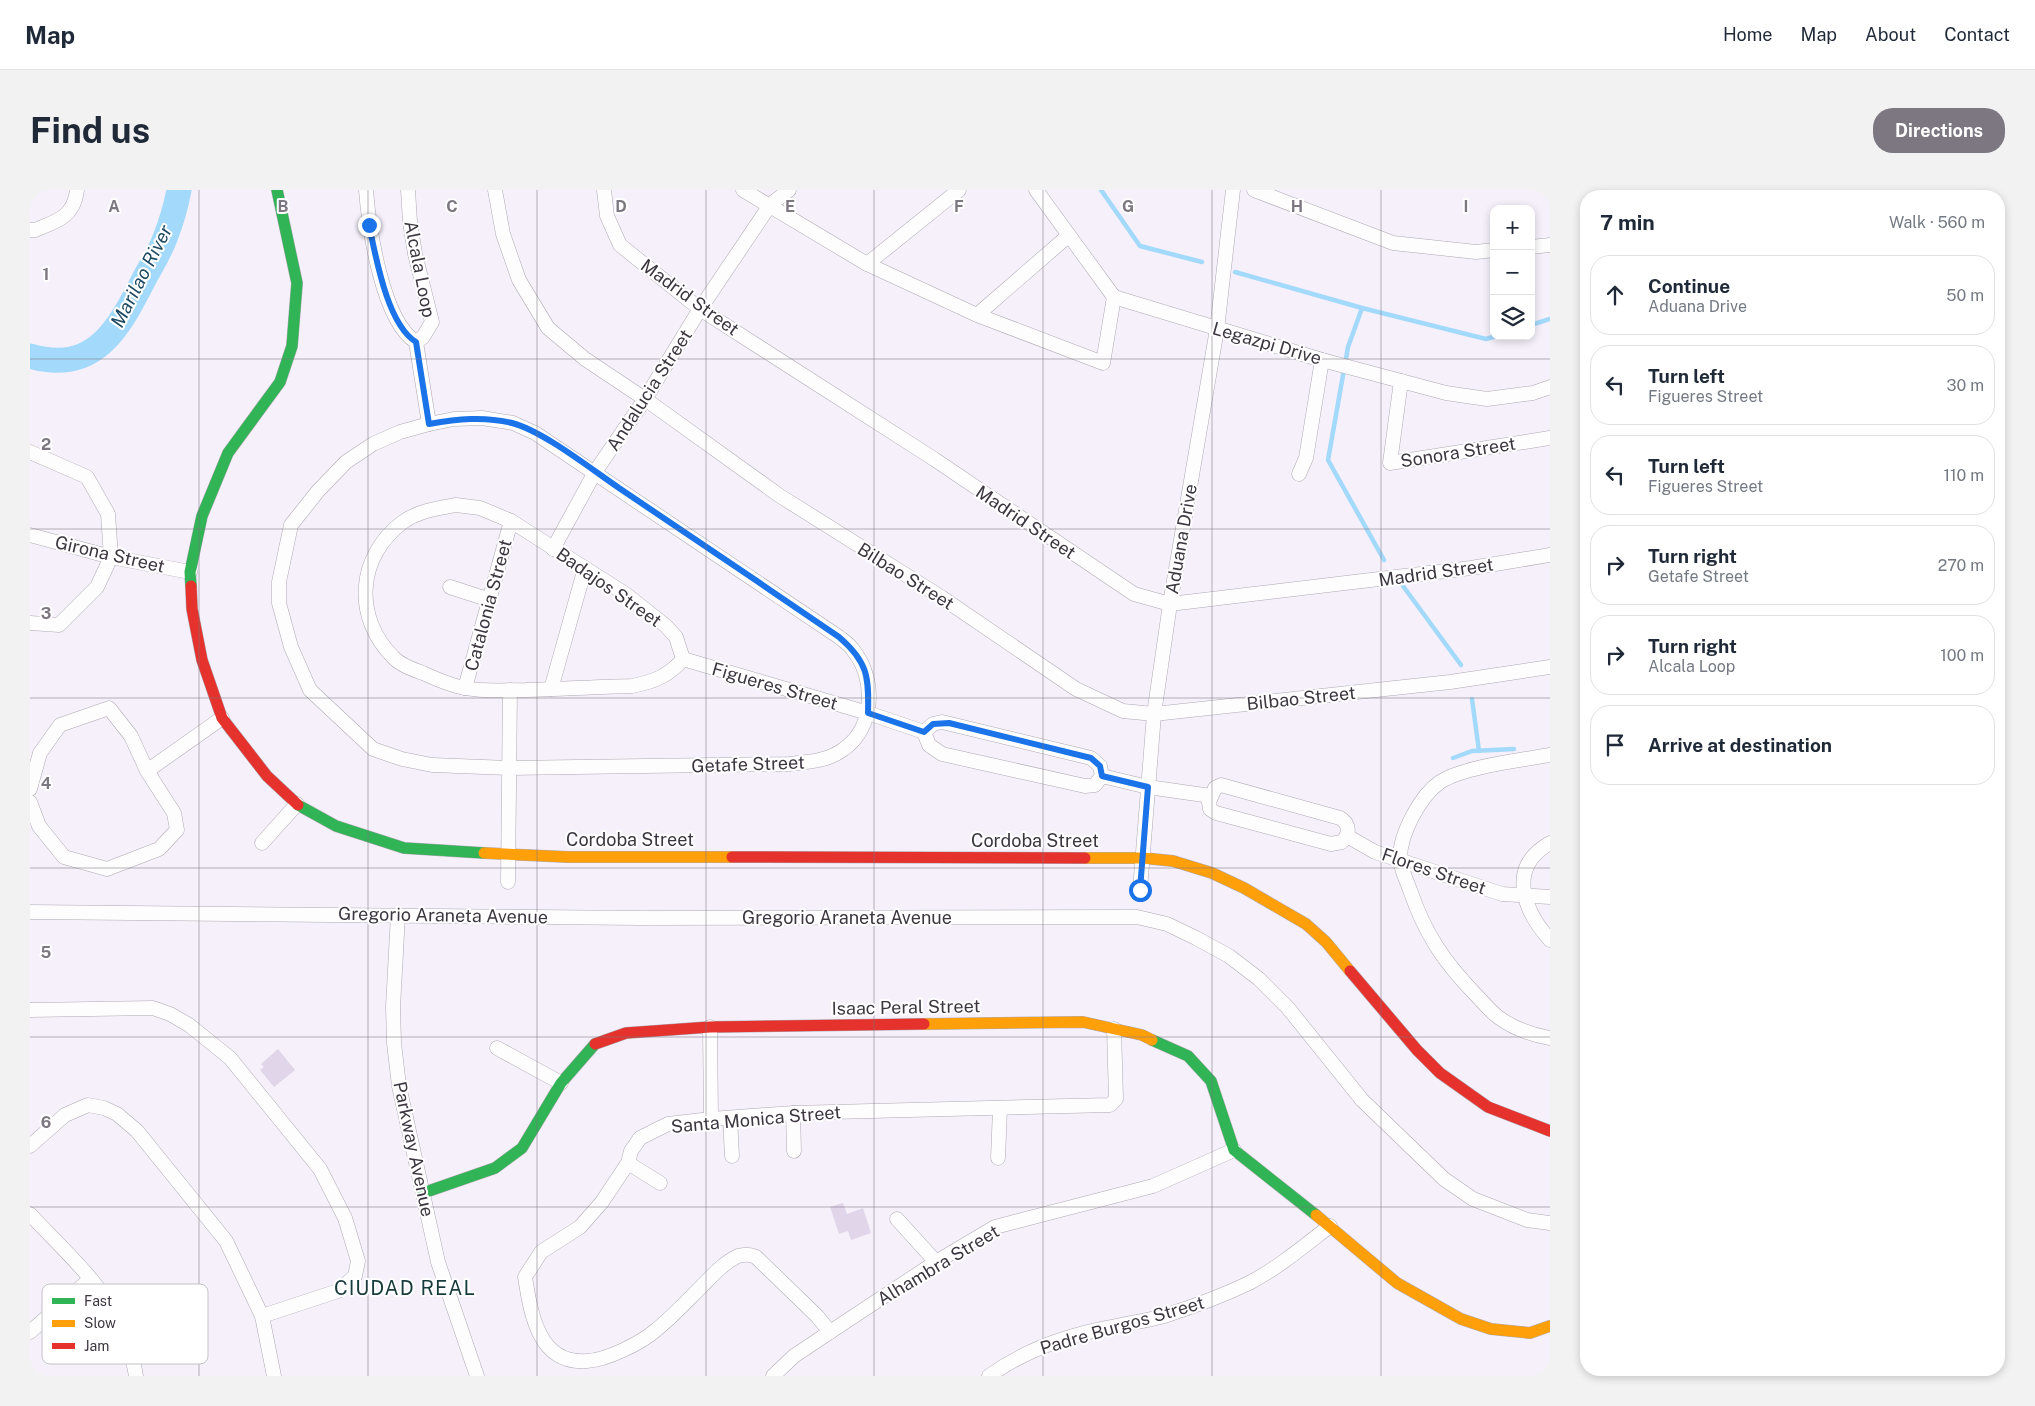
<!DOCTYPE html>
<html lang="en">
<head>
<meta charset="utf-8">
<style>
	:root { --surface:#fff; --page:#f2f2f3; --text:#1f2937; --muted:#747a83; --line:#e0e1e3; --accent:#7d7781 }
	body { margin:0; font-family:"Public Sans",sans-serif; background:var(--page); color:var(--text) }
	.controls { position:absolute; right:15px; top:15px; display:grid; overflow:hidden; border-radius:10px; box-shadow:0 2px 8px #0003 }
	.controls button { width:45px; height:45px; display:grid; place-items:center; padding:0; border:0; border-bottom:1px solid var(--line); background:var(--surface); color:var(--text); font:25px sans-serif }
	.stop { position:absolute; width:15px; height:15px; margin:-11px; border:4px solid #1a73e8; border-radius:50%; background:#fff }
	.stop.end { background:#1a73e8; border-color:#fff; box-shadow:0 1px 5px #0008 }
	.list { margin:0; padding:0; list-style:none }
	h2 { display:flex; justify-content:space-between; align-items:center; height:65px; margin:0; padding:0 20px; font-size:21px }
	h2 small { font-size:16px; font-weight:400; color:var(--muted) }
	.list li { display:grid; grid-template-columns:32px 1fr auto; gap:15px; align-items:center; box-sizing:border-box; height:80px; margin:0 10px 10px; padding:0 10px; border:1px solid var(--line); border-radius:20px }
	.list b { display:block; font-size:19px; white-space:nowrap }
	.list p { margin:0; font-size:16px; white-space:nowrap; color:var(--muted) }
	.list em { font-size:16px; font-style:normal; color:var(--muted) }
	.icon { flex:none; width:28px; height:28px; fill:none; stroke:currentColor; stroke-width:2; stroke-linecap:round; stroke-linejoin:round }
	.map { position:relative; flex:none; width:1520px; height:1186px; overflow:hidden; border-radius:20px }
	header { display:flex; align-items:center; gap:30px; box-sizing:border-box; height:70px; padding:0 25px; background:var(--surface); border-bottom:1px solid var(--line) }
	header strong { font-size:24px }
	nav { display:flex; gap:28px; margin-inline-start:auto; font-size:18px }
	.intro { display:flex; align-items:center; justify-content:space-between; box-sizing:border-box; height:120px; padding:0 30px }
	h1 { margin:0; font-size:35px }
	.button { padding:12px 22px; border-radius:20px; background:var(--accent); color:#fff; font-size:18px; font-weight:700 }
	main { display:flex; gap:30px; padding:0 30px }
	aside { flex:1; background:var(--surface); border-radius:20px; box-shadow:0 2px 8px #0003 }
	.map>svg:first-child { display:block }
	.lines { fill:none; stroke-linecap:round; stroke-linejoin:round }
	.stream { stroke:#a3d9fb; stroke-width:4.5 }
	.river { stroke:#a3d9fb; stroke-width:25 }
	.building { fill:#e1d5ea }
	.street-casing { stroke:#aea9b2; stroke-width:15 }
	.fast-casing { stroke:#aea9b2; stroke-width:12 }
	.slow-casing { stroke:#aea9b2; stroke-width:12 }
	.jam-casing { stroke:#aea9b2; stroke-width:12 }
	.street { stroke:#fefdfe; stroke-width:14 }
	.fast { stroke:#30b455; stroke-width:11 }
	.slow { stroke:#ff9f0a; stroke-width:11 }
	.jam { stroke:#e5322d; stroke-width:11 }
	.route { stroke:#1a73e8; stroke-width:6 }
	.grid { fill:none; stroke:#7d7781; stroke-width:1; stroke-opacity:0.55 }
	.labels { text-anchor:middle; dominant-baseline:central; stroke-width:4; stroke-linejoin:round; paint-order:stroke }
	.street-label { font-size:18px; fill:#3c3640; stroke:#fff }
	.water-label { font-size:19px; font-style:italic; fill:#1d4961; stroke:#fff }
	.quarter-label { font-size:20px; letter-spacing:1px; fill:#183b3c; stroke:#fff }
	.key { fill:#fff; stroke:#c4c3c6; stroke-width:1 }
	.key-label { font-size:14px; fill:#3c3640 }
	.grid-label { font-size:16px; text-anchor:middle; font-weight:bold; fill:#7d7781; stroke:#fff; stroke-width:4; stroke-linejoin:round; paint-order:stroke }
</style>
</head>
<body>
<header>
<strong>Map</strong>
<nav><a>Home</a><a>Map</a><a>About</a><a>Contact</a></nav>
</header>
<div class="intro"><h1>Find us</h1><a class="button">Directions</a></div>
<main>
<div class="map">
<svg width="1520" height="1186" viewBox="0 0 1520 1186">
	<rect width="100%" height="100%" fill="#f5f0fa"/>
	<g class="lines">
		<g class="stream">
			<path d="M 1071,0 L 1110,56 L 1172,72"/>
			<path d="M 1205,82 L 1332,118 L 1456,149 L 1466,146"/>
			<path d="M 1332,118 L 1318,157 L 1298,270 L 1354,370"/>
			<path d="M 1501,135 L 1520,129"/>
			<path d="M 1373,396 L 1431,475"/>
			<path d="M 1442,509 L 1449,561"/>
			<path d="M 1423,568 L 1442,561 L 1484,559"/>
		</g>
		<path class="river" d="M 0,166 C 65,185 89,138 114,89 C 121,76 130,62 135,48 C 141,33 146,16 149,0"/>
	</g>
	<g class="building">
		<path d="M 248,859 L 265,880 L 244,897 L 230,880 L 234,877 L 231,874 Z"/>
		<path d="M 813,1013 L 817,1024 L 833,1018 L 841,1043 L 821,1050 L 818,1041 L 809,1044 L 800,1017 Z"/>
	</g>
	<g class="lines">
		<g class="street-casing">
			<g id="street">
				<path d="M 336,0 C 339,38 352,131 386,152 L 399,234"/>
				<path d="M 378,0 L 380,32 L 385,64 L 402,132 L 393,147 L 386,152"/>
				<path d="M 465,0 L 473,44 L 489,90 L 518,138 L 555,169 L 615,209 L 750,306 L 911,407 L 1046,499 L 1093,521 L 1124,524 L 1420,492 L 1520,477"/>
				<path d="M 574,0 L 577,26 L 590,55 L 670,119 L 904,269 L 1104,404 L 1140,414 L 1441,378 L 1520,365"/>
				<path d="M 713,0 L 837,74 L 947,125 L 1073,173 L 1084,107"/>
				<path d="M 1006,0 L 1084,107 L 1292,170 L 1416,203 L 1457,209 L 1503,203 L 1520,197"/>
				<path d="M 1224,0 L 1363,53 L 1446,62 L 1464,60"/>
				<path d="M 0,40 L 5,40 C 27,31 44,27 47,0"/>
				<path d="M 1501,57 L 1520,55"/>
				<path d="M 837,74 L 929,0"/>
				<path d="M 947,125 L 1038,46"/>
				<path d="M 1371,191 L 1360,273 L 1520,248"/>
				<path d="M 452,228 L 483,233 L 505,243 L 809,447 C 814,451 820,455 823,460 C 846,488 845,537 814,559 C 798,571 779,572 759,574 L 479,578 L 402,575 L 372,569 L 343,559 L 280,500 L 261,457 L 249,413 L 249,392 L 261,335 L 288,301 L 316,272 L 343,254 L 370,242 L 399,234 L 424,229 Z"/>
				<path d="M 0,262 L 57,287 L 78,324 L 81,367 L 67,397 L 29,435 L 0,433"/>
				<path d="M 1269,284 L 1276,268 L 1292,170"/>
				<path d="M 426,315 L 450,318 L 481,331 L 597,405 L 636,436 L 646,447 L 653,469 C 639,486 623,492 602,496 C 566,497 531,499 496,500 C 477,500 454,502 435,498 C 422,496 406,489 393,483 C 384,480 369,474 363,467 C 323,427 327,366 373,332 C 388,321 409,318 426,315 Z"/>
				<path d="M 0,345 L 81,367 L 160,382"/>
				<path d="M 523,359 L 565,282 L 615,209 L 670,119 L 740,15 L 759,0"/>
				<path d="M 420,397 L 460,410"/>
				<path d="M 653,469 L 838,523 L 894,542"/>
				<path d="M 435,498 L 481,331"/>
				<path d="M 521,499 L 555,378"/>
				<path d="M 912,532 L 1061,568 L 1070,576 L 1072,586 L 1065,595 L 1055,596 L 912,564 L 899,555 L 894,542 L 903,534 Z"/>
				<path d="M 1520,565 C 1491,570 1433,577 1410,592 C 1390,606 1370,644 1370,668 C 1370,678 1377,691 1380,700 C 1395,744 1414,772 1446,805 C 1453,812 1460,821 1468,827 C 1483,838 1502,845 1520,848"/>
				<path d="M 117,581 L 192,528"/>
				<path d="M 1072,586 L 1118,597 L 1181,606"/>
				<path d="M 1191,595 L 1310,628 C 1320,634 1320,644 1312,652 L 1301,654 L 1186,623 L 1180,619 L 1179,612 L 1185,598 Z"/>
				<path d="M 0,599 L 10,563 L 30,535 L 79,518 L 101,546 L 117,581 L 144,623 L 147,640 L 129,659 L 77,679 L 34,667 L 9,636 L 0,612"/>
				<path d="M 1317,646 L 1345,662 L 1472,704 L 1520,707"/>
				<path d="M 232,653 L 267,614"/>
				<path d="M 1520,653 C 1477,677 1493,720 1520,750"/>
				<path d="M 478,692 L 480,500"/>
				<path d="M 1110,700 L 1124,524 L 1140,414 L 1187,139 L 1203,0"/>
				<path d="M 0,722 L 612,728 L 1107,727 L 1137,734 L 1166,748 L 1199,766 L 1229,789 L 1258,818 L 1332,910 L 1414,989 L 1443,1009 L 1497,1030 L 1520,1033"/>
				<path d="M 368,725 L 363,817 L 364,853 L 369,896 L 408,1072 L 447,1186"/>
				<path d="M 0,820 L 123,818 L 140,824 L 159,835 L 200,868 L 290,979 L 315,1028 L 328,1071 L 325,1086 L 308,1101 L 232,1126"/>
				<path d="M 680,837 L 681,929"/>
				<path d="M 467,858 L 531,893"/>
				<path d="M 763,923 L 764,961"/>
				<path d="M 700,928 L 702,966"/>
				<path d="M 0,956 L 35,925 L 58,915 L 74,918 L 87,924 L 107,941 L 196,1051 L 232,1126 L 244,1186"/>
				<path d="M 968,968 L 970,919"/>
				<path d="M 598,973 L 630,993"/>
				<path d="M 0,1024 C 32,1059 73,1094 93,1138 C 100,1152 103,1170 106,1186"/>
				<path d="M 867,1029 L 906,1072"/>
				<path d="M 0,1142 L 60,1089"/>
				<path d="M 800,1142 L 787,1126 L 726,1067 C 720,1064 715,1064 708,1066 C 693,1073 682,1086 670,1098 C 656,1112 642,1127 626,1140 C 611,1153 577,1170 557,1171 C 509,1175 501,1125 495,1087 L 511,1062 L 550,1037 L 572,1012 L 598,973 L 601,961 L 610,948 L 638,934 L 681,929 L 763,923 L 1080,915 L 1086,909 L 1084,839"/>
				<path d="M 743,1186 L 764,1166 L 800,1142 L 906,1072 L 965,1037 L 1123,996 L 1204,960"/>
				<path d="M 959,1186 C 995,1160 1038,1145 1082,1137 C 1099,1133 1116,1131 1134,1126 C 1162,1117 1192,1106 1219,1093 C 1248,1078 1274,1056 1300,1036"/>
			</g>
		</g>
		<g class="fast-casing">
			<g id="fast">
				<path d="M 161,396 L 160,382 L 172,326 L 198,263 L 250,192 L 262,156 L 267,93 L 247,0"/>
				<path d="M 268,615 L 306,636 L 374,658 L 454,663"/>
				<path d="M 1122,850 L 1158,866 L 1181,891 L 1204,960 L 1286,1025"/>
				<path d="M 393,1003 L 465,978 L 492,958 L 531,893 L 565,854"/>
			</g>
		</g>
		<g class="slow-casing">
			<g id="slow">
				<path d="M 454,663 L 538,667 L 702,667"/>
				<path d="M 1055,668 L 1113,668 L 1143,671 L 1182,683 L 1214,698 L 1276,734 L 1296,752 L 1320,781"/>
				<path d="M 894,834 L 1053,832 L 1112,845 L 1122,850"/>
				<path d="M 1286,1025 L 1367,1093 L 1431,1129 L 1461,1139 L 1500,1143 L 1520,1136"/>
			</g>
		</g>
		<g class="jam-casing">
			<g id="jam">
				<path d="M 161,396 L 162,419 L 172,470 L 192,528 L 237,586 L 268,615"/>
				<path d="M 702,667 L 1055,668"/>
				<path d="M 1320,781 L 1387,860 L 1410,883 L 1458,917 L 1520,941"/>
				<path d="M 565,854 L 596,843 L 680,837 L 894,834"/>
			</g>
		</g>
		<use href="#street" class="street"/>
		<use href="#fast" class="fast"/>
		<use href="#slow" class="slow"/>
		<use href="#jam" class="jam"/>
	</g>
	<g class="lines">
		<path class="route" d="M 339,35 C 346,67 357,134 386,152 L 399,234 C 427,229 454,226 482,233 C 513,241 561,279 589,298 C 662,347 736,397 809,447 C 838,472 839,487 838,523 L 894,542 L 903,534 L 919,533 L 1061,568 L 1070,576 L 1072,586 L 1118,597 L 1110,700"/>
	</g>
	<path class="grid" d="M 169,0 L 169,1186M 338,0 L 338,1186M 507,0 L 507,1186M 676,0 L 676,1186M 844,0 L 844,1186M 1013,0 L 1013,1186M 1182,0 L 1182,1186M 1351,0 L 1351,1186M 0,169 L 1520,169M 0,339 L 1520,339M 0,508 L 1520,508M 0,678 L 1520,678M 0,847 L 1520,847M 0,1017 L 1520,1017"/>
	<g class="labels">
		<g class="street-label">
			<text transform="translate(390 79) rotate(79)">Alcala Loop</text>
			<text transform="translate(660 107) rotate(36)">Madrid Street</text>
			<text transform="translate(1237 153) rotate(16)">Legazpi Drive</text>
			<text transform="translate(619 200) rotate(-57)">Andalucia Street</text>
			<text transform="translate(1428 262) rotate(-9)">Sonora Street</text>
			<text transform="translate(996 332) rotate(34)">Madrid Street</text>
			<text transform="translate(1151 349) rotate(-80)">Aduana Drive</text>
			<text transform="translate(80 364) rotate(13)">Girona Street</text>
			<text transform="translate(1406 382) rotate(-8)">Madrid Street</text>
			<text transform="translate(876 386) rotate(32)">Bilbao Street</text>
			<text transform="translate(579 397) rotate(35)">Badajos Street</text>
			<text transform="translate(458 415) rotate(-75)">Catalonia Street</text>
			<text transform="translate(745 496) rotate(16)">Figueres Street</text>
			<text transform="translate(1271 508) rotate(-6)">Bilbao Street</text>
			<text transform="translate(718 574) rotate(-2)">Getafe Street</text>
			<text x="600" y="649">Cordoba Street</text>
			<text x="1005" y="650">Cordoba Street</text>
			<text transform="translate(1404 681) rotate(19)">Flores Street</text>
			<text transform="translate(413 725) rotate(1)">Gregorio Araneta Avenue</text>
			<text x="817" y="727">Gregorio Araneta Avenue</text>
			<text transform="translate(876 817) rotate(-1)">Isaac Peral Street</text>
			<text transform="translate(726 929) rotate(-5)">Santa Monica Street</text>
			<text transform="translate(384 959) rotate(78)">Parkway Avenue</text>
			<text transform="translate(908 1075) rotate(-31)">Alhambra Street</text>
			<text transform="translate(1092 1135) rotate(-16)">Padre Burgos Street</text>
		</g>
		<g class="water-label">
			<text transform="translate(111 86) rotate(-63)">Marilao River</text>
		</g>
		<g class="quarter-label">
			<text x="375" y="1098">CIUDAD REAL</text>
		</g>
	</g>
	<rect x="12" y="1094" width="166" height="80" rx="8" class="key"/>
	<rect x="22" y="1108" width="23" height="6" fill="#30b455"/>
	<rect x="22" y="1130" width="23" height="7" fill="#ff9f0a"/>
	<rect x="22" y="1153" width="23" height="6" fill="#e5322d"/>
	<g class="key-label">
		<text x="54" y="1116">Fast</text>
		<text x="54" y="1138">Slow</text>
		<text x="54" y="1161">Jam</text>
	</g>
	<g class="grid-label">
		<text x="84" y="22">A</text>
		<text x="253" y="22">B</text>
		<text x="422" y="22">C</text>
		<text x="591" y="22">D</text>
		<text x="760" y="22">E</text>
		<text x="929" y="22">F</text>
		<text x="1098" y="22">G</text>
		<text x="1267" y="22">H</text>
		<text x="1436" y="22">I</text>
		<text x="16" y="90">1</text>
		<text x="16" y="260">2</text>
		<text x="16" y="429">3</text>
		<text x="16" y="599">4</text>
		<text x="16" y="768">5</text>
		<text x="16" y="938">6</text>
	</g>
</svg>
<div class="controls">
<button>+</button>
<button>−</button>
<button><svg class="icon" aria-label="layers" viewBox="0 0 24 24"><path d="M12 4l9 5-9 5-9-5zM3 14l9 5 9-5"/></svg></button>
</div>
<div class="stop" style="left:1110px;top:700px"></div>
<div class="stop end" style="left:339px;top:35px"></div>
</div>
<aside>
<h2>7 min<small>Walk · 560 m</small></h2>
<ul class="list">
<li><svg class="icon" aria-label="ahead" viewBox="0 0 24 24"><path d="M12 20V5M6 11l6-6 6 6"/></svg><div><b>Continue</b><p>Aduana Drive</p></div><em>50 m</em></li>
<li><svg class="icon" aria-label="left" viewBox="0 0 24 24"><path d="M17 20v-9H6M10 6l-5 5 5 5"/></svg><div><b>Turn left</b><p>Figueres Street</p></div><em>30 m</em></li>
<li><svg class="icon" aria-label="left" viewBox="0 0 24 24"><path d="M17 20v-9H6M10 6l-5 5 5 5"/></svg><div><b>Turn left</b><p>Figueres Street</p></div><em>110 m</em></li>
<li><svg class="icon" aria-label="right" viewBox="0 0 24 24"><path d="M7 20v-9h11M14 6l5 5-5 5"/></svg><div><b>Turn right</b><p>Getafe Street</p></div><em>270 m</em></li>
<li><svg class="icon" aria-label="right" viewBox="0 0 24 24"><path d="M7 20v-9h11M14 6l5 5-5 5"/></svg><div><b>Turn right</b><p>Alcala Loop</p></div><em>100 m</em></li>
<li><svg class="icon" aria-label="arrive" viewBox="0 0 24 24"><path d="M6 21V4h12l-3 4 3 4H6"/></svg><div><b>Arrive at destination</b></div></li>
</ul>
</aside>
</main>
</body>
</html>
